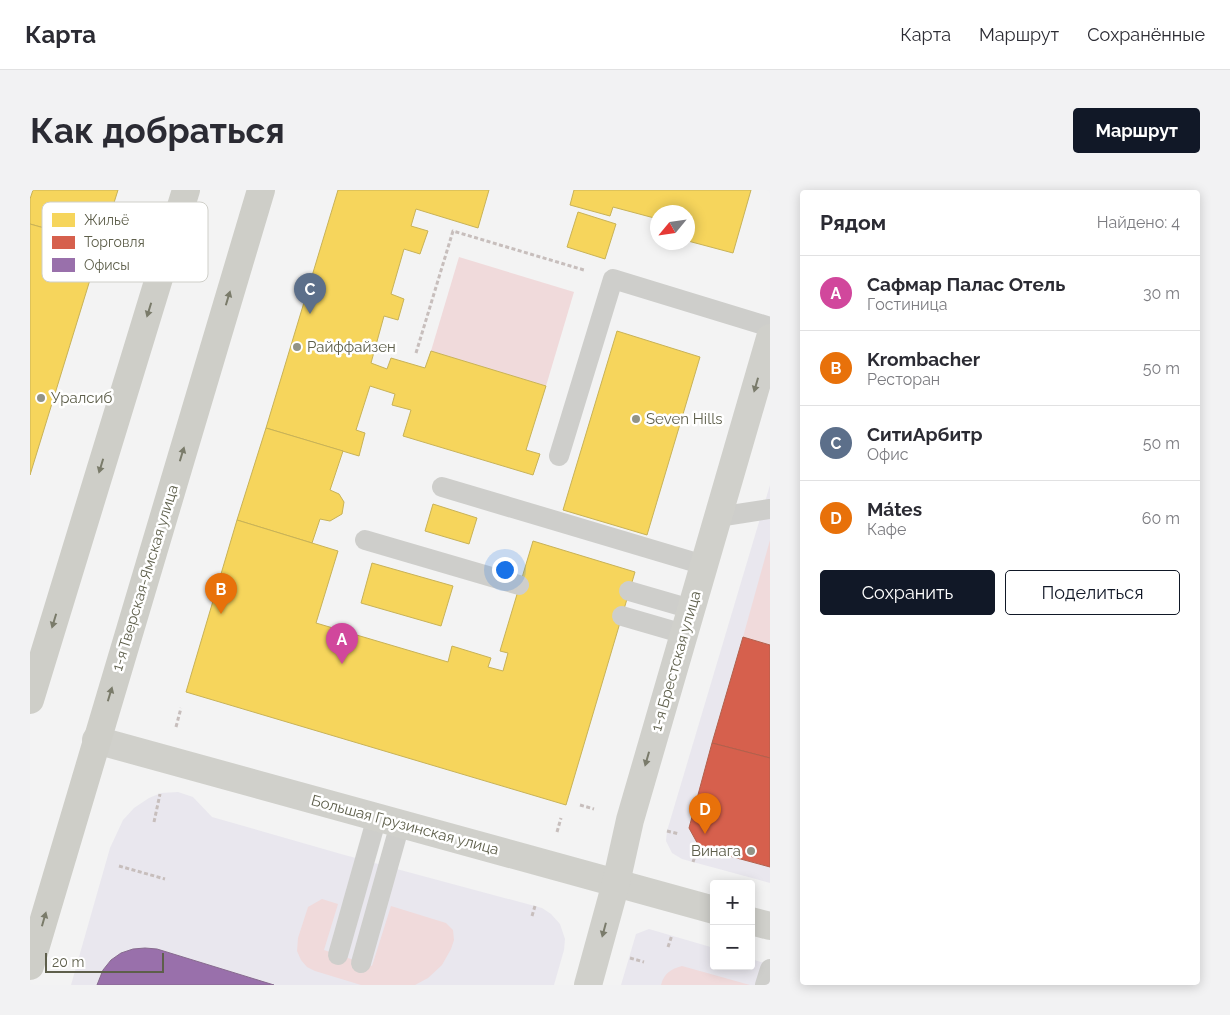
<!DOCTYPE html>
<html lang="ru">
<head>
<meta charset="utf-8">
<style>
	:root { --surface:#fff; --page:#f2f2f3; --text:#2b2b33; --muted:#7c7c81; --line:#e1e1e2; --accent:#111827 }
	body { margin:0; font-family:Raleway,sans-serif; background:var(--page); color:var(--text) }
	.controls { position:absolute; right:15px; bottom:15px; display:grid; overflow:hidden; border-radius:5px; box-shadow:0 2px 12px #0003 }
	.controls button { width:45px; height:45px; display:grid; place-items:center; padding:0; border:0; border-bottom:1px solid var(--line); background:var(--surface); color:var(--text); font:25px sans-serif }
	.compass { position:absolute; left:620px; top:15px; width:45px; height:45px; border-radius:50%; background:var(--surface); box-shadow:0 2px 12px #0003; rotate:241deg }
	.scale { position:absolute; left:15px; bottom:12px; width:119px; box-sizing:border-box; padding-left:5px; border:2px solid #5e5f4b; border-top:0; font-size:14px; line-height:18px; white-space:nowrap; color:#5e5f4b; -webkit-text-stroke:4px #fff; paint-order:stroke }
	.you { position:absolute; left:474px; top:379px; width:18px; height:18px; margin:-12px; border:4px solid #fff; border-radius:50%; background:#1a73e8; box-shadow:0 0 0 8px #1a73e833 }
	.badge { display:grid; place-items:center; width:32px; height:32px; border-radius:50%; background:var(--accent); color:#fff; font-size:16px; font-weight:700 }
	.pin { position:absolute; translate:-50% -41px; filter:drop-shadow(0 1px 2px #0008) }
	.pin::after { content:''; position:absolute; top:26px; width:18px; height:15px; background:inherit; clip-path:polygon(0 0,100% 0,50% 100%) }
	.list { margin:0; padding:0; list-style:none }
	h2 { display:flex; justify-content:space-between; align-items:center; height:65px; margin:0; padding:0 20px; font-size:21px }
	h2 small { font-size:16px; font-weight:400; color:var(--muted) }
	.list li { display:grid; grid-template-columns:32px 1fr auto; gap:15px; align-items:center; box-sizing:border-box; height:75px; padding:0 20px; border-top:1px solid var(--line) }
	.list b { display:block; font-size:19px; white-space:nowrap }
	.list p { margin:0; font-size:16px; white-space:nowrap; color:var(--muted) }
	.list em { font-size:16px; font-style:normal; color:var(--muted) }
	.actions { display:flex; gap:10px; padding:15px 20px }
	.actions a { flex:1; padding:11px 0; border:1px solid var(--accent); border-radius:5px; text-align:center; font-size:18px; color:var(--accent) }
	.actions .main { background:var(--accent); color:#fff }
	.map { position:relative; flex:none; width:740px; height:795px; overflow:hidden; border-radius:5px }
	header { display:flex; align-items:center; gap:30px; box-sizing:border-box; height:70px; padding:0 25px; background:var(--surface); border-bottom:1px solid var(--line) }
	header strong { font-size:24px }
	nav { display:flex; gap:28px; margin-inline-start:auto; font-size:18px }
	.intro { display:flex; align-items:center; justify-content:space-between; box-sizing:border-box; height:120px; padding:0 30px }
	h1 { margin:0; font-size:35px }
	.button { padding:12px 22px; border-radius:5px; background:var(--accent); color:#fff; font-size:18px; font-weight:700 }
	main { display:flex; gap:30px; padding:0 30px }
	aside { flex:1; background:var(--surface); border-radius:5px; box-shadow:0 2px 12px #0003 }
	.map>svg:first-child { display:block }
	.commercial { fill:#e9e7ee }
	.green { fill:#f0dadb }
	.homes { fill:#f6d55c; stroke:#c8b257 }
	.shops { fill:#d6604d; stroke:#b2604c }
	.offices { fill:#9970ab; stroke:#876b8e }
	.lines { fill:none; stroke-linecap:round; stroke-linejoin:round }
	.path { stroke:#c7bebc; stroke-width:3; stroke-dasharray:4 2.5; stroke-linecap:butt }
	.lane { stroke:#cececb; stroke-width:20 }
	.secondary { stroke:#d0d0cb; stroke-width:28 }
	.primary { stroke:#cecec8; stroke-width:28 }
	.oneway { fill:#7a7b6a }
	.oneway2 { fill:#7a7b6b }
	.poi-dot { fill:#929386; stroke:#fff; stroke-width:2 }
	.labels { text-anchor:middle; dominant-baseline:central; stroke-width:5; stroke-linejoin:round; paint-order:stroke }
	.poi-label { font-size:15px; fill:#5e5f4b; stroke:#fff; text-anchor:start }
	.street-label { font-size:15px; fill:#5e5f4b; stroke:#fff }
	.key { fill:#fff; stroke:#cfcfc9; stroke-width:1 }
	.key-label { font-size:14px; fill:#5e5f4b }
</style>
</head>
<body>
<header>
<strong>Карта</strong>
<nav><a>Карта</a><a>Маршрут</a><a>Сохранённые</a></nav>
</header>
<div class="intro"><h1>Как добраться</h1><a class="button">Маршрут</a></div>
<main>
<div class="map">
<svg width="740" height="795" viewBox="0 0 740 795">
	<rect width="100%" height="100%" fill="#f3f3f3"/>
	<g class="commercial">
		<path d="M 740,295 L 740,693 L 652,669 L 642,663 L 636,651 L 637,641 Z"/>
		<path d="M 148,602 L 163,607 L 182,627 L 311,664 L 512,718 L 521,724 L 530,734 L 535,749 L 534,760 L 524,795 L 41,795 L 80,658 L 93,630 L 104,618 L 119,608 L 131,603 Z"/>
		<path d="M 619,739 L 684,758 L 684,776 L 721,776 L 721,769 L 740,775 L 740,795 L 591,795 L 606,744 Z"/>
	</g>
	<g class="green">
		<path d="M 429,67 L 544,102 L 516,196 L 401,161 Z"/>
		<path d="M 740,350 L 740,455 L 713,447 Z"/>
		<path d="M 292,709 L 308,714 L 294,760 L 342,776 L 361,716 L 416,733 L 423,740 L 424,750 L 421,759 L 412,775 L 398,788 L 385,795 L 331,795 L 285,781 L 277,777 L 271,770 L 267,761 L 268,748 L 278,717 Z"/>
		<path d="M 652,776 L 720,795 L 631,795 C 634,783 641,779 652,776 Z"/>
	</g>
	<g class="homes">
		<path d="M 3,0 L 88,0 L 71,54 L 0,34 L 0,9 Z"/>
		<path d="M 308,0 L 459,0 L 448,38 L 386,19 L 381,36 L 398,41 L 390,64 L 374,59 L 361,104 L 374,109 L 368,130 L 354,126 L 341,173 L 357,179 L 361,168 L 395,178 L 401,161 L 516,196 L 496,260 L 510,264 L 503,285 L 373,246 L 381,220 L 362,215 L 365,204 L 340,196 L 326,240 L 335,243 L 329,266 L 236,238 Z"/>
		<path d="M 544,0 L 721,0 L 703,63 L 658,51 L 658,22 L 628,22 L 628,29 L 583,17 L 580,26 L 540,15 Z"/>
		<path d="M 548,22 L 586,34 L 575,69 L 537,57 Z"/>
		<path d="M 0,34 L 71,54 L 0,285 Z"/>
		<path d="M 587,141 L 670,167 L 617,345 L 533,320 Z"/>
		<path d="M 236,238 L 313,261 L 300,300 L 309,304 L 314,312 L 312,324 L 300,331 L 290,329 L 282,353 L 207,330 Z"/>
		<path d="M 403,314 L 447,328 L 439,354 L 395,341 Z"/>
		<path d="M 207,330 L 308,361 L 286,433 L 418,472 L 422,456 L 461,468 L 458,477 L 473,481 L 478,463 L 470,461 L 503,351 L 605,382 L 536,615 L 156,502 Z"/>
		<path d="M 342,373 L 423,396 L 411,436 L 331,413 Z"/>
	</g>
	<g class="shops">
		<path d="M 713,447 L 740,455 L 740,568 L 682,553 Z"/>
		<path d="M 682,553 L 740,568 L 740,677 L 670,658 L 659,638 Z"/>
	</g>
	<path class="offices" d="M 115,758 L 127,759 L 244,795 L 67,795 L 73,780 L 81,770 L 91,763 L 103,759 Z"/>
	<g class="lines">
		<g class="path">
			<path d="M 386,163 L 423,41 L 554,80"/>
			<path d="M 146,537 L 151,518"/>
			<path d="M 550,615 L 564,619"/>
			<path d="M 124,632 L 130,604"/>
			<path d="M 637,641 L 649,644"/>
			<path d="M 527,642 L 531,628"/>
			<path d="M 663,672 L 665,666"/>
			<path d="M 89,676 L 135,689"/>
			<path d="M 502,726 L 505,716"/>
			<path d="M 638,757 L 642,745"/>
			<path d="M 600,768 L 614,772"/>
		</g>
		<g class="lane">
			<path d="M 529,266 L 583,89 L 740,137"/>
			<path d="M 412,297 L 674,375"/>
			<path d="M 688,327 L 740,319"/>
			<path d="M 335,350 L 489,395"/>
			<path d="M 599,401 L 661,419"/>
			<path d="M 592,426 L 654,444"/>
			<path d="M 308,765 L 347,627"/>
			<path d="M 331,773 L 370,634"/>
			<path d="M 735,795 L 740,779"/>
		</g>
		<g class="secondary">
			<path d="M 66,550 L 684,720"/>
			<path d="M 721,731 L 740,736"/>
			<path d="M 558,795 L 586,693 L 600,630 L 740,148"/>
		</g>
		<g class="primary">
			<path d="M 0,510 L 156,0"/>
			<path d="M 0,776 L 231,0"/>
		</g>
	</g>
	<defs><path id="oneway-solid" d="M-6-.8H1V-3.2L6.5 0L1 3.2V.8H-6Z" transform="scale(1.25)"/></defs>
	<g class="oneway">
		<use href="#oneway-solid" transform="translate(198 108) rotate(-73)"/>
		<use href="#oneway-solid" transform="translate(119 120) rotate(107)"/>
		<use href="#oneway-solid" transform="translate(152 264) rotate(-73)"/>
		<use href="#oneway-solid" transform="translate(71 276) rotate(107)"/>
		<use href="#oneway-solid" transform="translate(24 431) rotate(107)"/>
		<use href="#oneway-solid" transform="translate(80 504) rotate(-73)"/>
		<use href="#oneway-solid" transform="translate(14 729) rotate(-74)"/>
	</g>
	<g class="oneway2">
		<use href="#oneway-solid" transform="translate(726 195) rotate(106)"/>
		<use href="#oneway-solid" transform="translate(617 569) rotate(106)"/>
		<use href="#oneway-solid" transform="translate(574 740) rotate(105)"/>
	</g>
	<g class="poi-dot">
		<circle cx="267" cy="157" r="5"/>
		<circle cx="11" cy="208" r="5"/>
		<circle cx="606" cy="229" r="5"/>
		<circle cx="721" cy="661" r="5"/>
	</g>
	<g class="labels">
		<g class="poi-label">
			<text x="277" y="157">Райффайзен</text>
			<text x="21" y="208">Уралсиб</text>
			<text x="616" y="229">Seven Hills</text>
			<text x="711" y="661" text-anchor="end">Винага</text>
		</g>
		<g class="street-label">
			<text transform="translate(115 388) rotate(-73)">1-я Тверская-Ямская улица</text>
			<text transform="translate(646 471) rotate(-74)">1-я Брестская улица</text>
			<text transform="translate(375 635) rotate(15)">Большая Грузинская улица</text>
		</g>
	</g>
	<rect x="12" y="12" width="166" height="80" rx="8" class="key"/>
	<rect x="22" y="23" width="23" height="14" fill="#f6d55c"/>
	<rect x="22" y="46" width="23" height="13" fill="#d6604d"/>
	<rect x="22" y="68" width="23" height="14" fill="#9970ab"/>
	<g class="key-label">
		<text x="54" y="35">Жильё</text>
		<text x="54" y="57">Торговля</text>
		<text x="54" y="80">Офисы</text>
	</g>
</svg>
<div class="controls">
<button>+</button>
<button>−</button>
</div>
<svg class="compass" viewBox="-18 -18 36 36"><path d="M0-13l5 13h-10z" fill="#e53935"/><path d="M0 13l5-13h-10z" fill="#7c7c81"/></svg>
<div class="scale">20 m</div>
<div class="you"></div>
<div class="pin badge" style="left:312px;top:474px;background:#d1479c">A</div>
<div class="pin badge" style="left:191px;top:424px;background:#e8710a">B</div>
<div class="pin badge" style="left:280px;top:124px;background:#5c6f8a">C</div>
<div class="pin badge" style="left:675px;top:644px;background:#e8710a">D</div>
</div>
<aside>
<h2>Рядом<small>Найдено: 4</small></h2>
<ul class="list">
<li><span class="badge" style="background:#d1479c">A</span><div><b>Сафмар Палас Отель</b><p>Гостиница</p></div><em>30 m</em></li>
<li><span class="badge" style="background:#e8710a">B</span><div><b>Krombacher</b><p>Ресторан</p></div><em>50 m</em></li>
<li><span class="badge" style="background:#5c6f8a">C</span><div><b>СитиАрбитр</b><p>Офис</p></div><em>50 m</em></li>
<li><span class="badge" style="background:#e8710a">D</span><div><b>Mátes</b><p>Кафе</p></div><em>60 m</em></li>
</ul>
<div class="actions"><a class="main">Сохранить</a><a>Поделиться</a></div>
</aside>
</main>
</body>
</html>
